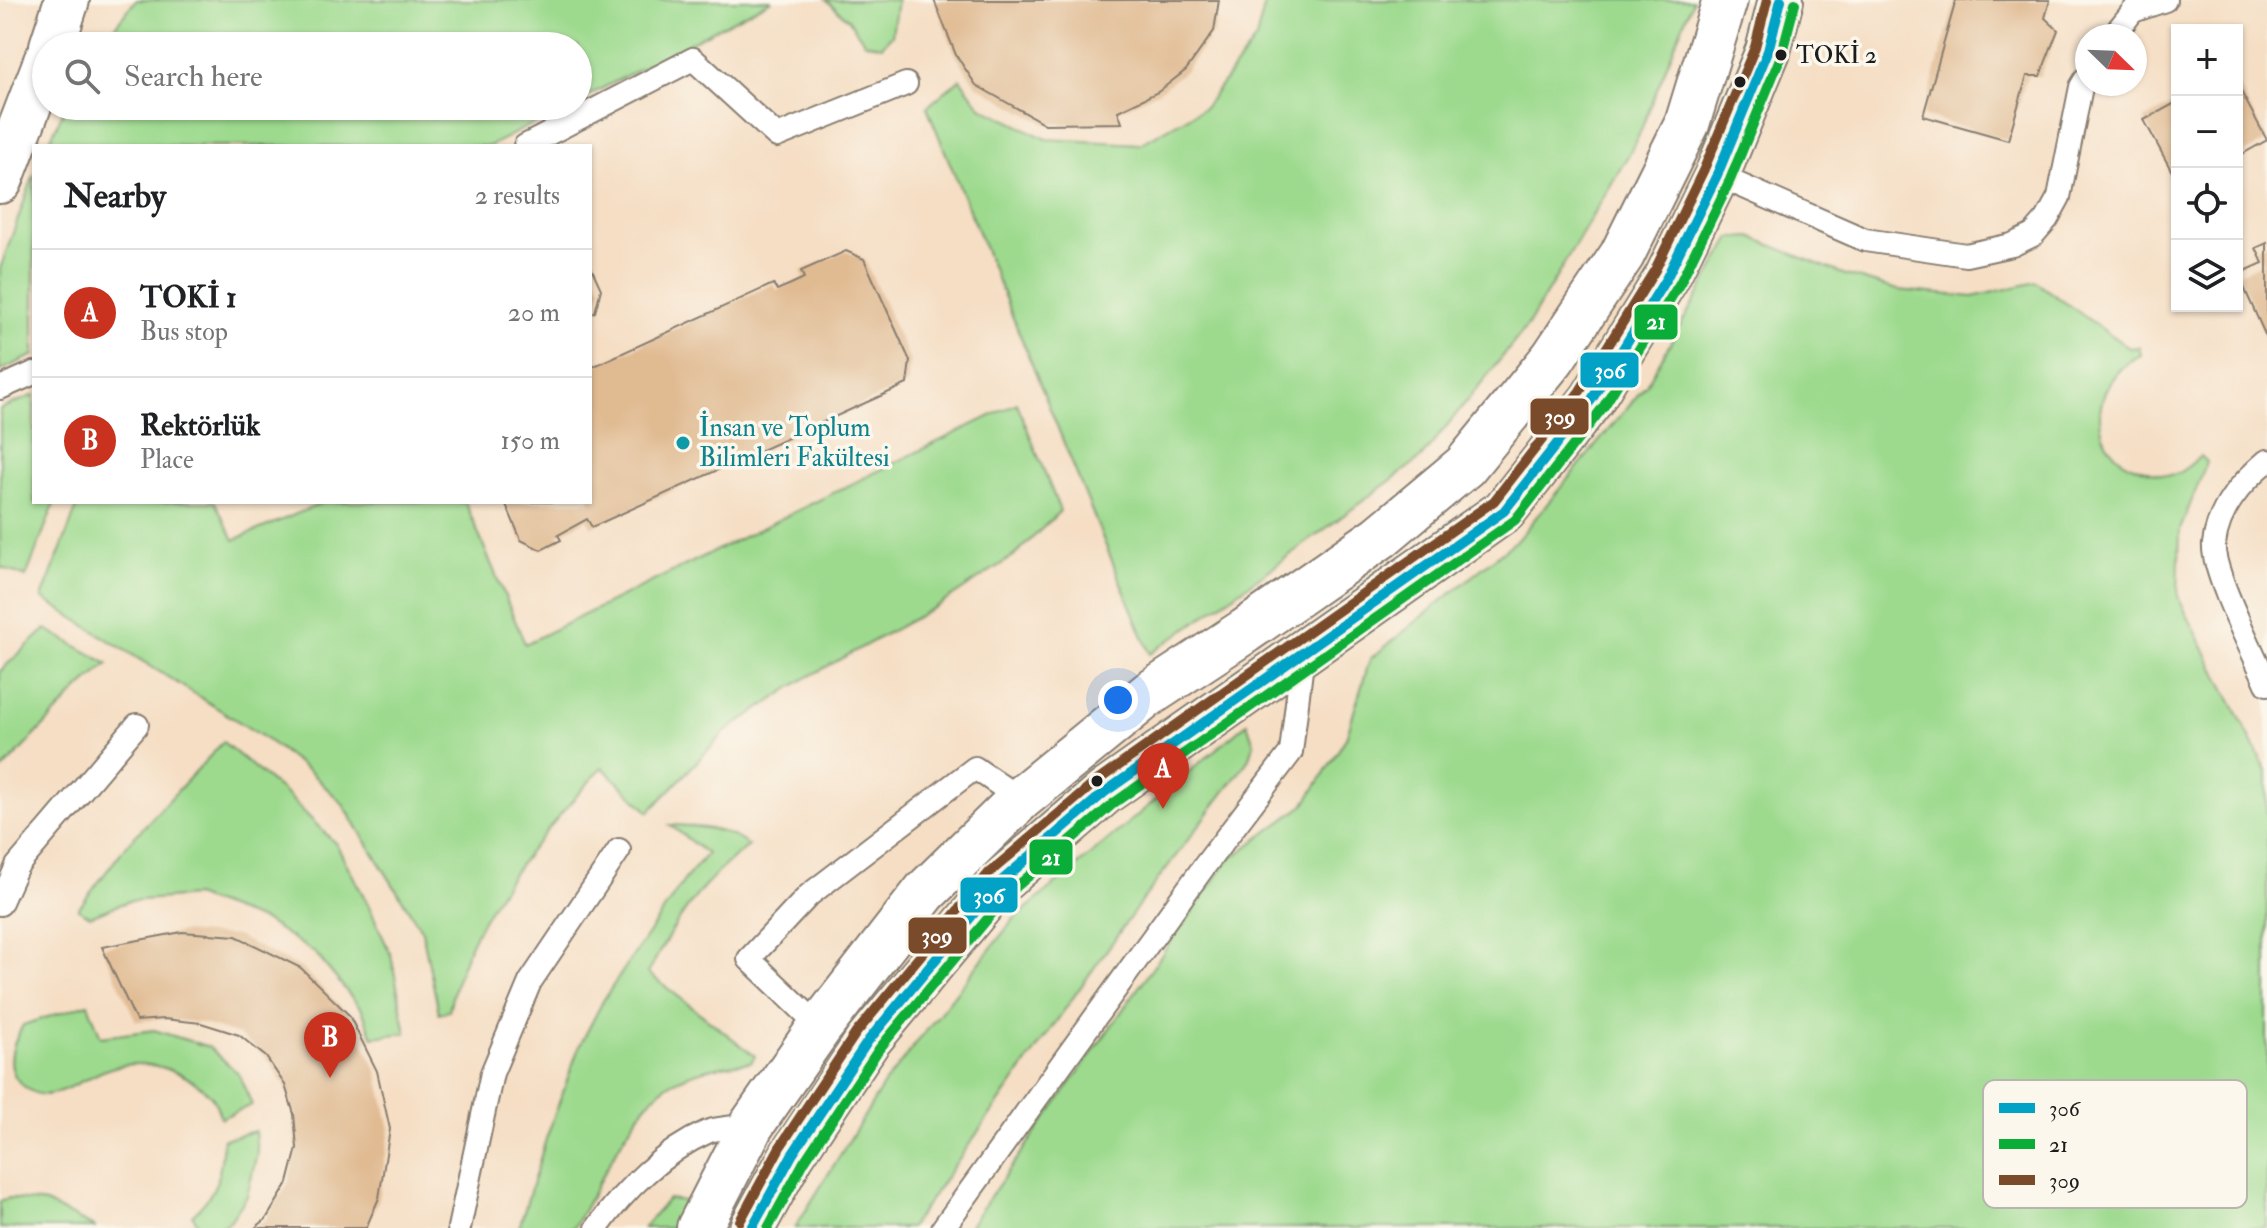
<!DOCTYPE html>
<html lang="en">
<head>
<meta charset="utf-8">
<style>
	:root { --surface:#fff; --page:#f2f2f2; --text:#202124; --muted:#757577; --line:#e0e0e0; --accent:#c8321e }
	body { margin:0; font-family:"IM FELL Double Pica",serif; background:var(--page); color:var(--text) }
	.controls { position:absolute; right:24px; top:24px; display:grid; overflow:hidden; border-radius:0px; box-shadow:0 2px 6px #0004 }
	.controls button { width:72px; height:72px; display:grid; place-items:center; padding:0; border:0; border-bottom:2px solid var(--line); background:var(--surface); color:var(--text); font:40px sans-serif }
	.compass { position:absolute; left:2075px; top:24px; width:72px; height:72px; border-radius:50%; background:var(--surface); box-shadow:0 2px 6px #0004; rotate:113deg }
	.you { position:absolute; left:1118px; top:700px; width:28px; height:28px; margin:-20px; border:6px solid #fff; border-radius:50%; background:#1a73e8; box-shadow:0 0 0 12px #1a73e833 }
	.badge { display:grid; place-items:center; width:52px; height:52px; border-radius:50%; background:var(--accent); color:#fff; font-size:26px; font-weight:700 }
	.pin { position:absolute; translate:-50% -66px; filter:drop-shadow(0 2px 4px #0008) }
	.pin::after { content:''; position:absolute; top:42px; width:28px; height:24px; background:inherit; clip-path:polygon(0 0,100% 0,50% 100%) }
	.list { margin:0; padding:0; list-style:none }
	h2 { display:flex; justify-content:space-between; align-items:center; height:104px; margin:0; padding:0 32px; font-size:34px }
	h2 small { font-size:26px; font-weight:400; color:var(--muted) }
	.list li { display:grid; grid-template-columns:52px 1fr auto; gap:24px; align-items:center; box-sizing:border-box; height:128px; padding:0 32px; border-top:2px solid var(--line) }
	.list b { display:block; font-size:30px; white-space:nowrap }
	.list p { margin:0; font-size:26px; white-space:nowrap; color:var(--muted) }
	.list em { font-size:26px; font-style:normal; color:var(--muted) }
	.icon { flex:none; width:44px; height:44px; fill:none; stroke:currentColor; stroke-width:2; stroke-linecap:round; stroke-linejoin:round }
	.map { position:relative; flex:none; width:2267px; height:1228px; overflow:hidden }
	.search { position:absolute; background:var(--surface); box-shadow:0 2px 6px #0004; left:32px; top:32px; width:560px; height:88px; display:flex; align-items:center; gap:20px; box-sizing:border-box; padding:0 28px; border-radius:44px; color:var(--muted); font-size:30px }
	.panel { position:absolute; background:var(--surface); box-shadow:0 2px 6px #0004; left:32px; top:144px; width:560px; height:360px; border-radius:0px }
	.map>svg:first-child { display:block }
	.green { fill:#9dda8e; stroke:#5c7b55; stroke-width:2 }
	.building { fill:#e0ba91 }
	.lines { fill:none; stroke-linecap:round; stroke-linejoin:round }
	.service-casing { stroke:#887d70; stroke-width:26 }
	.minor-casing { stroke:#887d70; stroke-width:48 }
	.tertiary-casing { stroke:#887d70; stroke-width:48 }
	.service { stroke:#fff; stroke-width:22 }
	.minor { stroke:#fff; stroke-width:44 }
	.tertiary { stroke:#fff; stroke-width:44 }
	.bus-1-casing { stroke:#fbf7ec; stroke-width:16 }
	.bus-2-casing { stroke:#fbf7ec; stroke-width:16 }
	.bus-3-casing { stroke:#fbf7ec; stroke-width:16 }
	.bus-1 { stroke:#01a2c5; stroke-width:10 }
	.bus-2 { stroke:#09ad38; stroke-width:10 }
	.bus-3 { stroke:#7a4b2a; stroke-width:10 }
	.bus-dot { fill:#1c1c1c; stroke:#fbf7ec; stroke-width:3 }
	.culture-dot { fill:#0f9aa8; stroke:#fbf7ec; stroke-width:3 }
	.labels { text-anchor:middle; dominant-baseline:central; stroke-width:7; stroke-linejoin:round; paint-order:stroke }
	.bus-label { font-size:24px; fill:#1c1c1c; stroke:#fbf7ec; text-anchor:start }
	.culture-label { font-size:26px; fill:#0d838f; stroke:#fbf7ec; text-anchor:start }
	.key { fill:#fbf7ec; stroke:#b8b5ae; stroke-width:2 }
	.key-label { font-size:22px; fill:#1c1c1c }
	.line-badge { stroke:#fbf7ec; stroke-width:3 }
	.badge-label { font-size:22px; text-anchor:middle; font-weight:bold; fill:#fff }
</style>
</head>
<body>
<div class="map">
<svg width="2267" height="1228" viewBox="0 0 2267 1228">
	<rect width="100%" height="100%" fill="#fbf7ec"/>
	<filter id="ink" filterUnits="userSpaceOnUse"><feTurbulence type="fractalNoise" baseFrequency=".0125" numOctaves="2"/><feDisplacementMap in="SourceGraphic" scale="16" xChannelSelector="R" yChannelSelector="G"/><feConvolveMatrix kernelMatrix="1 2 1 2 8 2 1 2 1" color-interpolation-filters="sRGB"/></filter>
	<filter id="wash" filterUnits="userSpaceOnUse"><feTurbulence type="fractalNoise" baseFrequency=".006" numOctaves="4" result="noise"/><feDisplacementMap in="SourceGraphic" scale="32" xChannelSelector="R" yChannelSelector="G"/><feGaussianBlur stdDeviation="1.8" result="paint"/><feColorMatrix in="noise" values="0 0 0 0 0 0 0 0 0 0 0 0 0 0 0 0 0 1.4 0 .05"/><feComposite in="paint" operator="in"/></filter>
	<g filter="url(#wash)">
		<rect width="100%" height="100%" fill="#f5dec4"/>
		<g class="green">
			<path d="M 136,0 L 772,0 L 578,101 L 578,46 L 99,46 Z"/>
			<path d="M 826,0 L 897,0 L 892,35 L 882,46 L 865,43 L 848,19 Z"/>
			<path d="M 1266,0 L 1693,0 L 1636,142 L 1528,325 L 1421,458 L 1275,566 L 1150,654 L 927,107 L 960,79 L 981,107 L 1046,139 L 1140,144 L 1204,108 L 1256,39 Z"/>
			<path d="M 66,106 L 568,106 L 490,146 L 47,146 Z"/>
			<path d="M 34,174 L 34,355 L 0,371 L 0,269 Z"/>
			<path d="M 1751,237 L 1843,274 L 1898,290 L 1973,297 L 2036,282 L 2129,348 L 2139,347 L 2141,355 C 2100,372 2083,431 2122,460 C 2127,464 2134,466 2139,468 C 2149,472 2166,477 2176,474 C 2184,471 2194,461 2201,456 L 2207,462 L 2180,530 L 2178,597 L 2267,771 L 2267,1228 L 968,1228 L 1229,860 L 1305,804 L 1346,738 L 1370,659 L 1518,539 L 1646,385 L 1731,238 Z"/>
			<path d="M 34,395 L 34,502 L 55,502 L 26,577 L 0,567 L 0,409 Z"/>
			<path d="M 1017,403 L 1060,511 L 1015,555 L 939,605 L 804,679 L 726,731 L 649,812 L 602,767 C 539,839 467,914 449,1011 L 439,1013 L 422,931 L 342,803 L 309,771 L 263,737 L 42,598 L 79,502 L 215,502 L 234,540 L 325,502 L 465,502 L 525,644 Z"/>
			<path d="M 46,629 L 108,664 L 81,687 L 0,772 L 0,671 Z"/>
			<path d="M 1247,723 L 1254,744 L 1250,758 L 1138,906 L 910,1228 L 795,1228 L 884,1084 L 1014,919 Z"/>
			<path d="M 223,742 L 287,795 L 336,844 L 369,906 L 391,955 L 406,1033 L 373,1037 L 362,1010 L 316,954 L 267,922 L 194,896 L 129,901 L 90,916 L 78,909 L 126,846 Z"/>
			<path d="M 670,825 C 699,826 726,828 749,846 C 701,880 675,922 648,973 L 755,1056 L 751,1062 C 724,1065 698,1069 673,1082 C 634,1101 598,1190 573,1228 L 519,1228 L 546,1139 L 579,1047 L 604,999 L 685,879 L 707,854 Z"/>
			<path d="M 88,1004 L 101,1037 L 154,1030 L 209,1047 L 239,1074 L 252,1105 L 221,1118 C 218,1111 216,1101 211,1096 C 188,1071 147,1058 114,1067 C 92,1073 74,1089 51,1094 C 43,1096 35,1094 28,1089 C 3,1074 10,1047 23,1025 Z"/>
			<path d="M 255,1131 L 257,1153 L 247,1196 L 230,1221 L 220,1228 L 201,1228 L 192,1215 C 219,1192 221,1172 223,1139 Z"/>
			<path d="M 9,1198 L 46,1203 L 96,1228 L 0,1228 L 0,1201 Z"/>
			<path d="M 668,1199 L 686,1201 L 674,1228 L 643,1228 Z"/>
		</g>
		<g id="blocks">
			<g class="building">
				<path d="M 934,0 L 1219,0 L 1214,31 L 1186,70 L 1158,92 L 1118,111 L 1122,123 L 1045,124 L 976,85 L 956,55 Z"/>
				<path d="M 1956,0 L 2050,0 L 2045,18 L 2058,30 L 2040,76 L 2027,76 L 2008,140 L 1923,116 Z"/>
				<path d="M 2237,84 L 2267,140 L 2237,157 Z"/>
				<path d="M 2177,102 L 2177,181 L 2144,120 Z"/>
				<path d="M 2267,243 L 2267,339 L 2238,274 L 2263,263 L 2256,248 Z"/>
				<path d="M 846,251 L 864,259 L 910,361 L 907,384 L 592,527 L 587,519 L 558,535 L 561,540 L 541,550 L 521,540 L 505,502 L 590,502 L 590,368 L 773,284 L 777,290 L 791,284 L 804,278 L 801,271 Z"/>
				<path d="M 590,265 L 601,289 L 595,312 L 590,314 Z"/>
				<path d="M 182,932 L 236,936 L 301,968 L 349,1015 L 377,1071 L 390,1129 L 379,1198 L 366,1228 L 255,1228 L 266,1219 L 288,1183 L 297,1148 L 294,1114 L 285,1085 L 266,1057 L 239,1035 L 201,1023 L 164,1019 L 136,1021 L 102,947 Z"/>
			</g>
		</g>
	</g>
	<g filter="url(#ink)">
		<use href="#blocks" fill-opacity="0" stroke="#887d70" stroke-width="2"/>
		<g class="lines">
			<g class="service-casing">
				<g id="service">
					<path d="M 2113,36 L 2133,11 L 2165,0"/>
					<path d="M 525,146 L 693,59 L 777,136 L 906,84"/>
					<path d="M 1717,175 L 1865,240 L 1966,255 L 2012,245 L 2033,235 L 2047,219 L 2059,197 L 2081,87 L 2087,77"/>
					<path d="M 0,388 L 34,373"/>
					<path d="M 2267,461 C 2241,483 2218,509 2214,544 C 2211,570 2255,656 2267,684"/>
					<path d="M 0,904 L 17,866 L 137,725"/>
					<path d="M 820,1027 L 749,959 L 809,895 L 975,768 L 1020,799"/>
					<path d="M 459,1228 L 492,1073 L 530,982 L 619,850"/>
					<path d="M 597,1228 C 624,1190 664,1151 707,1132 C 719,1127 737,1127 751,1126"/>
					<path d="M 943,1228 L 1203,868 L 1291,752 L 1303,654"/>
				</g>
			</g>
			<g class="minor-casing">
				<g id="minor">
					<path d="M 52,46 L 67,0"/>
					<path d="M 0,181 L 46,61"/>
				</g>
			</g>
			<g class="tertiary-casing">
				<g id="tertiary">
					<path d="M 699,1228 L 751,1126 L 820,1027 L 925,892 L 1020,799 L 1149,694 L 1245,631 L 1380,537 L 1465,466 L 1553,358 L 1622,255 L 1687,124 L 1725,0"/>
					<path d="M 752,1228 L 792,1155 L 868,1041 L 999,883 L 1105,792 L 1504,511 L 1592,399 L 1667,277 L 1717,175 L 1768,51 L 1781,0"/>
				</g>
			</g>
			<use href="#service" class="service"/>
			<use href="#minor" class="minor"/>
			<use href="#tertiary" class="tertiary"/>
			<g class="bus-1-casing">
				<path id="bus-1" d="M 752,1228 L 792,1155 L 868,1041 L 999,883 L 1105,792 L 1504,511 L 1592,399 L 1667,277 L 1717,175 L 1768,51 L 1781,0"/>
			</g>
			<g class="bus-2-casing">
				<path id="bus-2" d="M 768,1228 L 804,1162 L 879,1049 L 1009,893 L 1114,803 L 1515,520 L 1604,406 L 1680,283 L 1730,180 L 1781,56 L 1795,3"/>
			</g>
			<g class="bus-3-casing">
				<path id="bus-3" d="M 740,1221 L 780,1147 L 856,1033 L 989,873 L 1097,781 L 1494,501 L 1580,391 L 1655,270 L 1704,169 L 1755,47 L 1767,0"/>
			</g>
			<use href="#bus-1" class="bus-1"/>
			<use href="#bus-2" class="bus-2"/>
			<use href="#bus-3" class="bus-3"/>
		</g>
	</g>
	<g class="bus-dot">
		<circle cx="1781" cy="55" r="7"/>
		<circle cx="1740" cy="82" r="7"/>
		<circle cx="1097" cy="781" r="7"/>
	</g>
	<circle class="culture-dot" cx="683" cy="443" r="8"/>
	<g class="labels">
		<g class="bus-label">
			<text x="1796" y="55">TOKİ 2</text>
		</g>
		<g class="culture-label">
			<text x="699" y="428">İnsan ve Toplum<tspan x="699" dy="30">Bilimleri Fakültesi</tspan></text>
		</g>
	</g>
	<rect x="1983" y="1080" width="264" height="128" rx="12" class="key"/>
	<rect x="1999" y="1103" width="36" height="10" fill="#01a2c5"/>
	<rect x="1999" y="1139" width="36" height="10" fill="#09ad38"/>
	<rect x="1999" y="1175" width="36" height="10" fill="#7a4b2a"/>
	<g class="key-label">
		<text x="2049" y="1116">306</text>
		<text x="2049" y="1152">21</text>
		<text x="2049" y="1188">309</text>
	</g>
	<g class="line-badge">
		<rect x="1633" y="303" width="46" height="38" rx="8" fill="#09ad38"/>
		<rect x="1579" y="351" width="61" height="38" rx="8" fill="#01a2c5"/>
		<rect x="1529" y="397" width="61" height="39" rx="8" fill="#7a4b2a"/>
		<rect x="1028" y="838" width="46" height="38" rx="8" fill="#09ad38"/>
		<rect x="959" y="876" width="60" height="38" rx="8" fill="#01a2c5"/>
		<rect x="907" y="916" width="61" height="39" rx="8" fill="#7a4b2a"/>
	</g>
	<g class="badge-label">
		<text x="1656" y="329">21</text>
		<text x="1610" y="378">306</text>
		<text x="1560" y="424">309</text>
		<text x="1051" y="865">21</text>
		<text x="989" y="903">306</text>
		<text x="937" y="943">309</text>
	</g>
</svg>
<div class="controls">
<button>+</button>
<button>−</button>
<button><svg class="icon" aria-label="locate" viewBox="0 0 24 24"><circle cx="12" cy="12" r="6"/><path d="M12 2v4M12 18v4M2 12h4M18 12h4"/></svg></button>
<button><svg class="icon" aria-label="layers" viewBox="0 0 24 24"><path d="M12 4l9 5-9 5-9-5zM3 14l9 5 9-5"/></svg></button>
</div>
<svg class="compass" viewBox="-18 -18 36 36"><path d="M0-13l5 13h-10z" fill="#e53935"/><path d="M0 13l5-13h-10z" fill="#757577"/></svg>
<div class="you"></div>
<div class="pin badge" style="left:1163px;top:809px">A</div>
<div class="pin badge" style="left:330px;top:1078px">B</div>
<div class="search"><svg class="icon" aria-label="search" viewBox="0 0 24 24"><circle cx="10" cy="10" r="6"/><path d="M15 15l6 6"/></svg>Search here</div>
<section class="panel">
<h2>Nearby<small>2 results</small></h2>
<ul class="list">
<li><span class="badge">A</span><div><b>TOKİ 1</b><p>Bus stop</p></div><em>20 m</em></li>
<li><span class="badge">B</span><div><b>Rektörlük</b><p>Place</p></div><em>150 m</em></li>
</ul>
</section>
</div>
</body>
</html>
